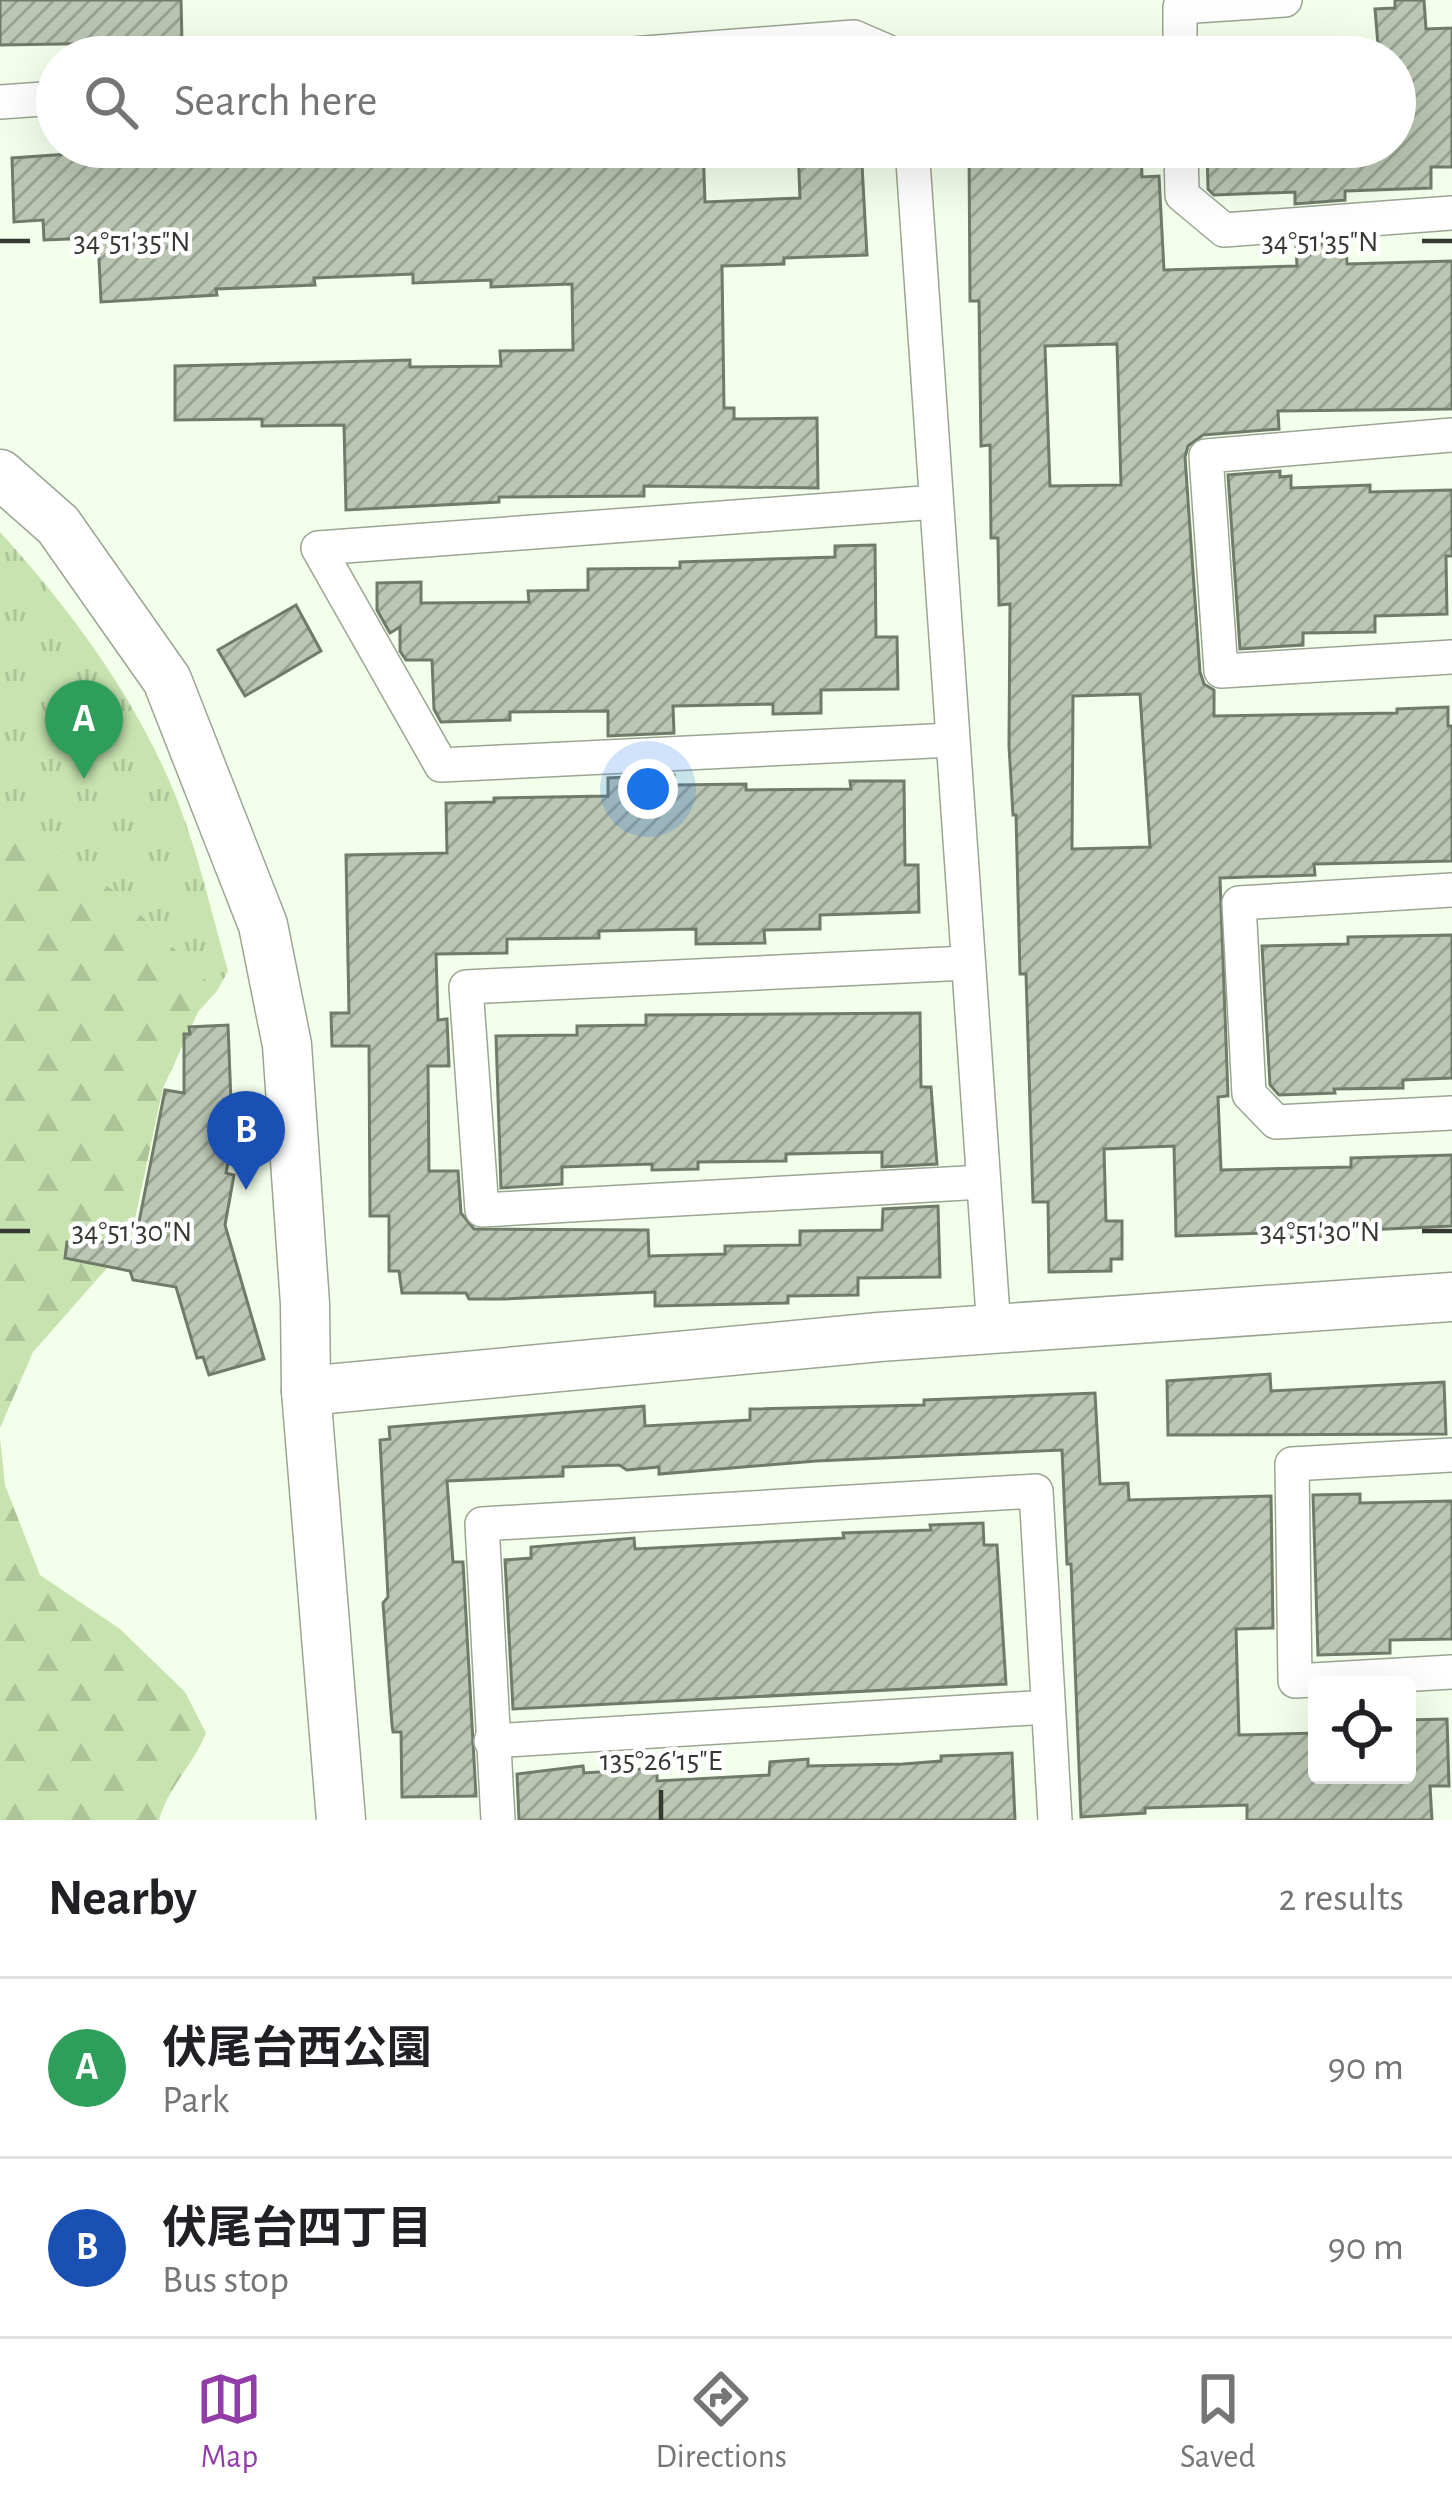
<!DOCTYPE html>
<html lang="en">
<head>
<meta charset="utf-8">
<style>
	:root { --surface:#fff; --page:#f2f2f2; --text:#202124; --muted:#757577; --line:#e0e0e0; --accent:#923ca9 }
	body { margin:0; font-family:"Alegreya Sans","Noto Sans JP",sans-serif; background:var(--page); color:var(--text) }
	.controls { position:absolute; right:36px; bottom:36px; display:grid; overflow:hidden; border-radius:12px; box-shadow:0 12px 48px #0002 }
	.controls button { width:108px; height:108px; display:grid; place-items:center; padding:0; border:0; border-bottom:3px solid var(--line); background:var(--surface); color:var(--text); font:60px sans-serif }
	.you { position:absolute; left:648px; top:789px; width:42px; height:42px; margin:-30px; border:9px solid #fff; border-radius:50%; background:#1a73e8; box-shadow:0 0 0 18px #1a73e833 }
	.badge { display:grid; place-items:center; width:78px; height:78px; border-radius:50%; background:var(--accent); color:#fff; font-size:39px; font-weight:700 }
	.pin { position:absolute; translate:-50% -99px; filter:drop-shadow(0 3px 6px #0008) }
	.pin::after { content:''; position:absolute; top:63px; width:42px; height:36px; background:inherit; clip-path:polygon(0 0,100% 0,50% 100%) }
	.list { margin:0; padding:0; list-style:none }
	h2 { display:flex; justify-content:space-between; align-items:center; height:156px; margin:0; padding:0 48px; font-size:51px }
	h2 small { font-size:39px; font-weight:400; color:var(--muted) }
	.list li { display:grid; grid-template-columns:78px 1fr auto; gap:36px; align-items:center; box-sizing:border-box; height:180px; padding:0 48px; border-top:3px solid var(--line) }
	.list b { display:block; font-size:45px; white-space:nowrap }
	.list p { margin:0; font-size:39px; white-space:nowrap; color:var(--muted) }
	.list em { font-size:39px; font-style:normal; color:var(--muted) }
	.icon { flex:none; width:66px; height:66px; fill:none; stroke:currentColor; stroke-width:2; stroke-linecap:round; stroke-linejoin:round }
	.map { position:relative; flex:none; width:1452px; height:1820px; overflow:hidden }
	.search { position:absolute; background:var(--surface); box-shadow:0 12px 48px #0002; left:36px; right:36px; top:36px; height:132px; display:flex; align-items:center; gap:30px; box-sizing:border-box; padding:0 42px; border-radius:66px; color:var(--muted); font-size:45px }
	.sheet { height:516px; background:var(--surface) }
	nav { display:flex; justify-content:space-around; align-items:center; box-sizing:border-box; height:168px; border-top:3px solid var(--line); background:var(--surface); font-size:33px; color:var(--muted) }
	nav a { display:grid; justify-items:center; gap:6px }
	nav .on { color:var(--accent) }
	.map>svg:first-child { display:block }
	.forest { fill:url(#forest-firs) }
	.park { fill:url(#park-tufts) }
	.building { fill:url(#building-hatch); stroke:#717b69; stroke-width:3; fill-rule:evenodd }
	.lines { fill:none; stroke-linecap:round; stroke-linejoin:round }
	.street-casing { stroke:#9ba593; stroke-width:36 }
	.secondary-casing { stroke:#9ba593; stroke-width:51 }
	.street { stroke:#fff; stroke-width:33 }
	.secondary { stroke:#fff; stroke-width:48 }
	.ticks { fill:none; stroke:#353932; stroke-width:4.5 }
	.ticks-label { font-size:30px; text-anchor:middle; fill:#353932; stroke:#fff; stroke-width:9; stroke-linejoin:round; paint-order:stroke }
</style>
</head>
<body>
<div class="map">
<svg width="1452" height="1820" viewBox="0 0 1452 1820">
	<defs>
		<pattern id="forest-firs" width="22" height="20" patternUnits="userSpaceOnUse" patternTransform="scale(3)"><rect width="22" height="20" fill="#c7e3b0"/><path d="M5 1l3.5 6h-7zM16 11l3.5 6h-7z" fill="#acc498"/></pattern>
		<pattern id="park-tufts" width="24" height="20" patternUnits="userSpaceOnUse" patternTransform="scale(3)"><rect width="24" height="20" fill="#c7e3b0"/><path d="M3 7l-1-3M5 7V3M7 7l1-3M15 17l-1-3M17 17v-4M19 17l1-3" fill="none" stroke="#acc498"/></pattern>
		<pattern id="building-hatch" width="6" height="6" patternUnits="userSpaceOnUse" patternTransform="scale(3)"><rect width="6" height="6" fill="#bbc6b3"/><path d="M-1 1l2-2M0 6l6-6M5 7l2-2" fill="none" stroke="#99a292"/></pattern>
	</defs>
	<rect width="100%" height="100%" fill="#f3ffeb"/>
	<g class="forest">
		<path d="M 0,813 L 122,896 L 217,991 L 198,1012 L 163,1088 L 130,1242 L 33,1352 L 0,1428 Z"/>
		<path d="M 0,1438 L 5,1485 L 40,1575 L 120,1629 L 185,1692 L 206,1733 C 194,1764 168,1787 159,1820 L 0,1820 Z"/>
	</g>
	<path class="park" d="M 0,532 C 72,611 139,702 178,802 C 199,856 212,915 228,971 L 217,991 L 122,896 L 0,813 Z"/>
	<g class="building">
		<path d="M 0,0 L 181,0 L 182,42 L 0,45 Z"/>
		<path d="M 1395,0 L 1424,0 L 1426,29 L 1452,28 L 1452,167 L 1431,167 L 1431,188 L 1345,191 L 1345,200 L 1295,204 L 1295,192 L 1214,195 L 1208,189 L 1207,147 L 1395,147 L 1395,57 L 1379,57 L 1375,9 L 1395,8 Z"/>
		<path d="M 171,147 L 321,147 L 321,154 L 404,151 L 404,147 L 703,147 L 705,202 L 800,198 L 798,147 L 861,147 L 867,255 L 784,258 L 784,264 L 722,266 L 724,408 L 734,408 L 734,419 L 817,418 L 818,488 L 644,486 L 644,496 L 499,497 L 499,502 L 346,510 L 344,425 L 262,426 L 262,419 L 175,420 L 175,366 L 410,360 L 410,367 L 501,366 L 500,351 L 573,350 L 572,284 L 491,287 L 491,280 L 413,283 L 413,274 L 314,278 L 315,285 L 216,289 L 217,295 L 101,302 L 98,238 L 44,240 L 43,220 L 14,222 L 12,158 Z"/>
		<path d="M 969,147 L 1141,147 L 1142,177 L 1159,176 L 1164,270 L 1297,266 L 1296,246 L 1346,242 L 1347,264 L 1452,261 L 1452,409 L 1278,411 L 1279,429 L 1203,435 L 1188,446 L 1185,457 L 1200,672 L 1204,684 L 1214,690 L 1214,716 L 1397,713 L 1397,709 L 1448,707 L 1448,726 L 1452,726 L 1452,861 L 1314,864 L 1315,875 L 1220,878 L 1228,1096 L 1218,1097 L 1221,1170 L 1351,1167 L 1351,1158 L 1452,1155 L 1452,1226 L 1343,1231 L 1343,1236 L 1267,1238 L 1267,1233 L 1176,1236 L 1174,1146 L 1104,1149 L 1106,1221 L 1122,1221 L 1122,1259 L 1111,1259 L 1111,1271 L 1049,1272 L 1048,1202 L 1033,1202 L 1026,974 L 1020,974 L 1016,815 L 1013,815 L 1009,746 L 1010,604 L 999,605 L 998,538 L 991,538 L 990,445 L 981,446 L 979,301 L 970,301 ZM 1117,344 L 1121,485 L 1050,486 L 1045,346 ZM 1140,694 L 1150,847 L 1072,849 L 1073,696 Z"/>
		<path d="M 1280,471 L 1280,477 L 1291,476 L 1291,488 L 1370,485 L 1370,492 L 1452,490 L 1452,556 L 1446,556 L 1447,614 L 1375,616 L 1375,632 L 1303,633 L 1303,645 L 1240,649 L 1228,475 Z"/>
		<path d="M 875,545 L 876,637 L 897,637 L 898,689 L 821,690 L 821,713 L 773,714 L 773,704 L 673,706 L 674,733 L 608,736 L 608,711 L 510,712 L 510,720 L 441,722 L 434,709 L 432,660 L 406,660 L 400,651 L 400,627 L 390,633 L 377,610 L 377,583 L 421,582 L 421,603 L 529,602 L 528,591 L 588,590 L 588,569 L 680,568 L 680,562 L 835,557 L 835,546 Z"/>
		<path d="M 296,605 L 321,651 L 245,696 L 218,650 Z"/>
		<path d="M 674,775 L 675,785 L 746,784 L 746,790 L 851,789 L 850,781 L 904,781 L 905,865 L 918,865 L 919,912 L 820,915 L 820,929 L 764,930 L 765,943 L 696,944 L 696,929 L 599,931 L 599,938 L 507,939 L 507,953 L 436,954 L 438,1020 L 447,1019 L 449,1066 L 428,1066 L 429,1171 L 458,1171 L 461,1213 L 474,1229 L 648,1230 L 649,1256 L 725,1254 L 725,1246 L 800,1245 L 800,1231 L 882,1230 L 883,1209 L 938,1206 L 940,1277 L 858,1278 L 858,1295 L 788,1296 L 788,1303 L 655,1306 L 655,1292 L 503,1299 L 469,1299 L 466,1293 L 402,1293 L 399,1271 L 389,1271 L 389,1216 L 370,1216 L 369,1046 L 332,1046 L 331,1013 L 349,1013 L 346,855 L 447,853 L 446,803 L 494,802 L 494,798 L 608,796 L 608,778 Z"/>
		<path d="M 1452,935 L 1452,1078 L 1403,1080 L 1403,1088 L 1334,1089 L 1335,1093 L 1279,1095 L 1270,1085 L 1262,946 L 1348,944 L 1348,937 Z"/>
		<path d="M 920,1013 L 921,1087 L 931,1087 L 937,1164 L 882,1167 L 882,1152 L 786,1154 L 786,1161 L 698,1162 L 698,1169 L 652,1170 L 652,1164 L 562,1167 L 562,1184 L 501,1188 L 496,1036 L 577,1035 L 577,1026 L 646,1025 L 646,1015 Z"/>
		<path d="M 228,1025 L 231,1102 L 240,1104 L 226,1173 L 234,1175 L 225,1225 L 264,1359 L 209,1375 L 203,1357 L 197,1358 L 176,1287 L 133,1280 L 130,1271 L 65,1258 L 67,1242 L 135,1242 L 165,1090 L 184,1093 L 184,1034 L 190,1034 L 189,1027 Z"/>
		<path d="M 1270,1374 L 1271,1391 L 1444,1382 L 1446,1434 L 1168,1435 L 1167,1381 Z"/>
		<path d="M 1095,1393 L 1100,1484 L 1128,1483 L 1129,1500 L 1271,1496 L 1273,1628 L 1236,1629 L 1239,1735 L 1317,1733 L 1317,1775 L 1407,1775 L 1407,1720 L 1447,1719 L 1449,1786 L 1430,1786 L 1432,1820 L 1247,1820 L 1247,1805 L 1145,1808 L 1145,1813 L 1081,1817 L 1071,1564 L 1067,1564 L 1062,1450 L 816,1461 L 659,1474 L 659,1467 L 627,1470 L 619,1465 L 563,1467 L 563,1476 L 447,1481 L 453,1562 L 463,1562 L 476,1796 L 402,1797 L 401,1732 L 393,1732 L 392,1725 L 383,1603 L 388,1597 L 380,1440 L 390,1439 L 389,1427 L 644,1406 L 645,1426 L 750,1420 L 750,1409 L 924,1405 L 924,1400 Z"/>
		<path d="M 1360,1494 L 1360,1503 L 1452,1501 L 1452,1639 L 1390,1640 L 1390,1653 L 1318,1655 L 1313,1495 Z"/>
		<path d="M 983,1523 L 984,1545 L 997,1545 L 1006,1684 L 513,1709 L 505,1560 L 531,1558 L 531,1547 L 634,1538 L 635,1549 L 844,1538 L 843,1533 L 931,1530 L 930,1525 Z"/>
		<path d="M 1012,1753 L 1015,1820 L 519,1820 L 517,1774 L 583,1766 L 584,1773 L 657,1768 L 657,1781 L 769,1775 L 770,1762 L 808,1759 L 808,1766 L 903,1764 L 941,1761 L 941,1756 Z"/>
	</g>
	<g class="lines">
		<g class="street-casing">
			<g id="street">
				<path d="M 593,57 L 854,37 L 900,57"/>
				<path d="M 1180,57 L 1180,7 L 1285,0"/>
				<path d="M 0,102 L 57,98"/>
				<path d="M 912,147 L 994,1330"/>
				<path d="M 1181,147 L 1182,195 L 1224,230 L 1452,213"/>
				<path d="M 1452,435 L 1206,456 L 1221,671 L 1452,657"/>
				<path d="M 936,502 L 318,548 L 441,765 L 952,740"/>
				<path d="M 1452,890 L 1239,903 L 1249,1094 L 1276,1122 L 1452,1113"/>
				<path d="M 967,963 L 466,987 L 482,1210 L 983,1182"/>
				<path d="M 1452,1455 L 1292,1464 L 1295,1681 L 1452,1672"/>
				<path d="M 491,1741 L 1048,1707"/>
				<path d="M 498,1820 L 482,1524 L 1036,1491 L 1055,1820"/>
			</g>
		</g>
		<g class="secondary-casing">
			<g id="secondary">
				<path d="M 0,474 L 58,525 L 167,680 L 263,925 L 287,1045 L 305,1304 L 306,1391 L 341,1820"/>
				<path d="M 306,1391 L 879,1337 L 1452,1297"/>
			</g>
		</g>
		<use href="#street" class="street"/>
		<use href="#secondary" class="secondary"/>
	</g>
	<path class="ticks" d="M 0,241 L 30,241M 1422,241 L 1452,241M 0,1231 L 30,1231M 1422,1231 L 1452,1231M 661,1790 L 661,1820"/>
	<g class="ticks-label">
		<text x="132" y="251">34°51'35"N</text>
		<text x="1320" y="251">34°51'35"N</text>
		<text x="132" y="1241">34°51'30"N</text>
		<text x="1320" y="1241">34°51'30"N</text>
		<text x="661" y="1770">135°26'15"E</text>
	</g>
</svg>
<div class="controls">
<button><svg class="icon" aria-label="locate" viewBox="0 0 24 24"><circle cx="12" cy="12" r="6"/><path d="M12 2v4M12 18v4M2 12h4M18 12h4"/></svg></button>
</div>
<div class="you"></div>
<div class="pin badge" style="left:84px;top:779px;background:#2e9e5b">A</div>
<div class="pin badge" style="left:246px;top:1190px;background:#1a4fb4">B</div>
<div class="search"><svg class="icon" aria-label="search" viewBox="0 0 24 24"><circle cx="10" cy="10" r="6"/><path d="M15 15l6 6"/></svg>Search here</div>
</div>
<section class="sheet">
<h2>Nearby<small>2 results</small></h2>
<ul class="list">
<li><span class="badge" style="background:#2e9e5b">A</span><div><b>伏尾台⻄公園</b><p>Park</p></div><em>90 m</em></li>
<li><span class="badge" style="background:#1a4fb4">B</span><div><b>伏尾台四丁目</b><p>Bus stop</p></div><em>90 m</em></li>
</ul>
</section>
<nav>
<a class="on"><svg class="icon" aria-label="map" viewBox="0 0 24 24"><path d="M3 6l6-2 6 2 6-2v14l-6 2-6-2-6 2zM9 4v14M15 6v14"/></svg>Map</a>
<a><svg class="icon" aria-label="directions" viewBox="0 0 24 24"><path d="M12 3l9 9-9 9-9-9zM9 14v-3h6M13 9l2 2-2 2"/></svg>Directions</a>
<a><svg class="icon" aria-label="saved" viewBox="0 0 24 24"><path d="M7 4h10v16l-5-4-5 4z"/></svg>Saved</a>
</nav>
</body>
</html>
